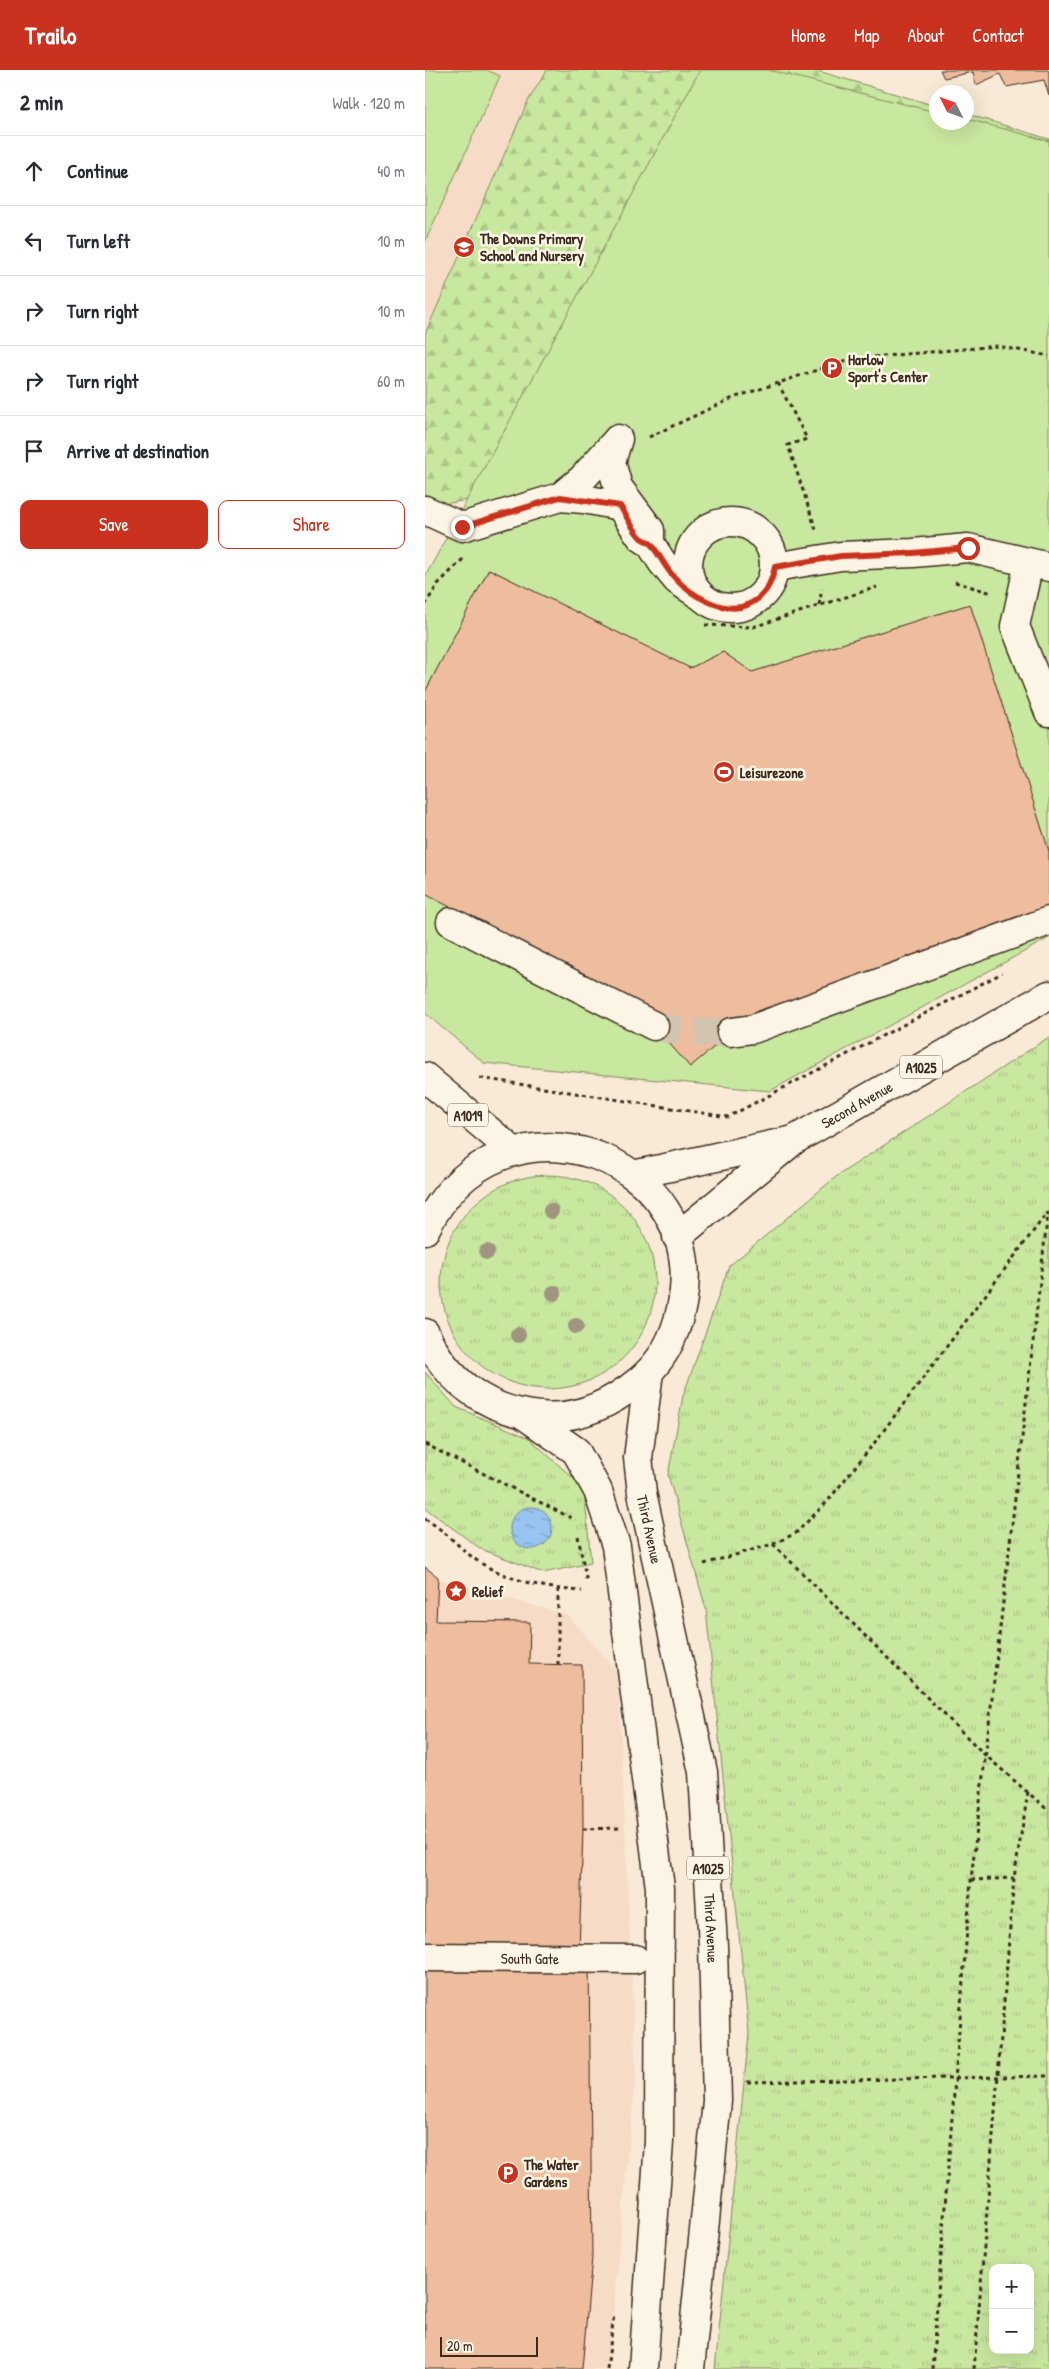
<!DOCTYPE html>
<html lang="en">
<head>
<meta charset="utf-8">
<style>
	:root { --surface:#fff; --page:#f2f2f3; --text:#2b2b33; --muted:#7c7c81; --line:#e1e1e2; --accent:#c8321e }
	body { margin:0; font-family:"Patrick Hand",sans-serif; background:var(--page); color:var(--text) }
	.controls { position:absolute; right:15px; bottom:15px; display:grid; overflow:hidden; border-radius:10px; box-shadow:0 5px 20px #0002 }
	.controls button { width:45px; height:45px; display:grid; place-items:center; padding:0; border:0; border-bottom:1px solid var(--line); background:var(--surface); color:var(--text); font:25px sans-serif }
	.compass { position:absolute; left:504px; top:15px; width:45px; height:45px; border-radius:50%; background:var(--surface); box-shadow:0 5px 20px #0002; rotate:312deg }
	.scale { position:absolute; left:15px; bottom:12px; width:98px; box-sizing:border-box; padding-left:5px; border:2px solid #3b2a1e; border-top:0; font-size:14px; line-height:18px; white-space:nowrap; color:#3b2a1e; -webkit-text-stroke:4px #fcf5e5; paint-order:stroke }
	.stop { position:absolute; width:15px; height:15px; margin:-11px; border:4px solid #c8321e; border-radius:50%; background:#fff }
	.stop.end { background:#c8321e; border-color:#fff; box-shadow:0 1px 5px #0008 }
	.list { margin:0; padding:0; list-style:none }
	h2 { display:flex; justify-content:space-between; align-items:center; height:65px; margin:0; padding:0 20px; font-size:21px }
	h2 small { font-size:16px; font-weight:400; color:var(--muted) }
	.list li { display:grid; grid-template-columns:32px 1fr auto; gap:15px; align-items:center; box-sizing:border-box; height:70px; padding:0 20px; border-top:1px solid var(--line) }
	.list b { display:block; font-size:19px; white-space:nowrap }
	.list em { font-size:16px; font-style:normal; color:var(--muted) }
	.actions { display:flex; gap:10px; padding:15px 20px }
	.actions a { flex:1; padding:11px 0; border:1px solid var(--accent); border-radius:10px; text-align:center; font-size:18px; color:var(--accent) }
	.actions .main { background:var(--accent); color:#fff }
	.icon { flex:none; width:28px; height:28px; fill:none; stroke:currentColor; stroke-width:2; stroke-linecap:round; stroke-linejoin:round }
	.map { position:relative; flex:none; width:624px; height:2299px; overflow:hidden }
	header { display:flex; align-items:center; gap:30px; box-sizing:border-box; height:70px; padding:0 25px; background:var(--accent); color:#fff }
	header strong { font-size:24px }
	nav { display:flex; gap:28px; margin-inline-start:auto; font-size:18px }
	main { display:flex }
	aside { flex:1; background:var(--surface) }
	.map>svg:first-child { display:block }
	.built { fill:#f6dcc6 }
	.grass { fill:url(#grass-tufts); stroke:#82885e; fill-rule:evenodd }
	.forest { fill:url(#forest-firs); stroke:#82885e }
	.pitch { fill:#c8e79f; stroke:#82885e }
	.water { fill:url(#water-ripples); stroke:#73869d }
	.building { fill:#eebd9e; stroke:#3b2a1e }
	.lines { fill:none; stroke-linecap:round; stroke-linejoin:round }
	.minor-tunnel { stroke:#d3c4b2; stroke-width:28; stroke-dasharray:28 14; stroke-linecap:butt }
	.minor-casing { stroke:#3b2a1e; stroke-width:31 }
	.major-casing { stroke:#3b2a1e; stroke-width:31 }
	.path { stroke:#3b2a1e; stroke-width:3; stroke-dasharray:4 4; stroke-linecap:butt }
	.minor { stroke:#fcf5e5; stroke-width:28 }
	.major { stroke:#fcf5e5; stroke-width:28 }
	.tree { fill:#a09580 }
	.route { stroke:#c8321e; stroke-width:6 }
	.labels { text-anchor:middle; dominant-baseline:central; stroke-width:5; stroke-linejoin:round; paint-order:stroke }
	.shield { fill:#fcf5e5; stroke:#75675a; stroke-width:1 }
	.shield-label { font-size:14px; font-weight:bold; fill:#3b2a1e }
	.poi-label { font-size:15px; font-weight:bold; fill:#3b2a1e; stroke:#fcf5e5; text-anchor:start }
	.street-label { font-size:15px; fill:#3b2a1e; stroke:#fcf5e5 }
</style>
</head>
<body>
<header>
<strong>Trailo</strong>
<nav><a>Home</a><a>Map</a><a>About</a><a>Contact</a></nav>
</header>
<main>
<aside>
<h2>2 min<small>Walk · 120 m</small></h2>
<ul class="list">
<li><svg class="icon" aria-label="ahead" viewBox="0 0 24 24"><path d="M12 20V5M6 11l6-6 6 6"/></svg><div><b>Continue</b></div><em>40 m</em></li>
<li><svg class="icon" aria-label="left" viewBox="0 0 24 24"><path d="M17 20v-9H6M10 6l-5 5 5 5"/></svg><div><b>Turn left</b></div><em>10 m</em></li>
<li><svg class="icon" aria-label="right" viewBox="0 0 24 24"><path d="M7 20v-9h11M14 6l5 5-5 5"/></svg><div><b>Turn right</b></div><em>10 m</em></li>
<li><svg class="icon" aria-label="right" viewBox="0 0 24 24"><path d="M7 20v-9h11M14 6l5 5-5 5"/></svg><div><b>Turn right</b></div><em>60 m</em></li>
<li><svg class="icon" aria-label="arrive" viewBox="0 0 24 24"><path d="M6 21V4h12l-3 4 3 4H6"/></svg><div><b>Arrive at destination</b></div></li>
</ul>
<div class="actions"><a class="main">Save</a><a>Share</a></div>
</aside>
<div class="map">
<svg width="624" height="2299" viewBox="0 0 624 2299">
	<defs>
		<pattern id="grass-tufts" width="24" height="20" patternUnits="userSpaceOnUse" patternTransform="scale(1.25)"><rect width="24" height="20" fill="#c8e79f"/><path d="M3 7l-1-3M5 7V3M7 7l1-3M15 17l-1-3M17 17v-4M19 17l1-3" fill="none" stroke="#adc688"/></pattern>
		<pattern id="forest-firs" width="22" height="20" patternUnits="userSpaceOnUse" patternTransform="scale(1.25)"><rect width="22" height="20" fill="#c8e79f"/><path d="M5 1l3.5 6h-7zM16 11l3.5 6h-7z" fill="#adc688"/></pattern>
		<pattern id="water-ripples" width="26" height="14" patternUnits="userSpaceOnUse" patternTransform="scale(1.25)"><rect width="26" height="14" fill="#98c4f2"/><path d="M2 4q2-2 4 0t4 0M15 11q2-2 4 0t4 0" fill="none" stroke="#7d9fc3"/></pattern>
	</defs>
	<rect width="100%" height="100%" fill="#f9ead7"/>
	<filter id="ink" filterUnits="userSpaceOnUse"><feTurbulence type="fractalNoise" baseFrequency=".02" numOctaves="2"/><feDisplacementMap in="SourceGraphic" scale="10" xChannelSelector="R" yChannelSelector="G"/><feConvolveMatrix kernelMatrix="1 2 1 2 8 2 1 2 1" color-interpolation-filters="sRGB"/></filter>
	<g filter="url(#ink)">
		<g class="built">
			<path d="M 0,0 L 155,0 L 0,354 Z"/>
			<path d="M 0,1505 L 143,1545 L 193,1602 L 211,2001 L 183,2299 L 0,2299 Z"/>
		</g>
		<g class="grass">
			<path d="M 624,967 L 624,2299 L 290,2299 L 324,1963 L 281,1539 L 243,1405 L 258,1326 L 304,1196 L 412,1106 ZM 568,2198 L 605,2198 L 605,2280 L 568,2280 Z"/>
			<circle cx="123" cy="1212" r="107"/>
			<path d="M 0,1302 L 31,1337 L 104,1368 L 159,1418 L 166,1493 L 118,1503 L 56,1479 L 0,1438 Z"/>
		</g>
		<path class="forest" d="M 122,0 L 390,0 L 511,36 L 512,52 L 542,52 L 542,44 L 624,69 L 624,114 L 141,413 L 19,434 L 0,426 L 0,264 L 103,31 Z"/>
		<g class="pitch">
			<path d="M 0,0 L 62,0 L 75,6 L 0,172 Z"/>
			<path d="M 275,0 L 343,0 L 511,42 L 512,52 L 542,52 L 542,49 L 624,71 L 624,868 L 345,1021 L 59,993 L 0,943 L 0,507 Z"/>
		</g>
		<circle class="water" cx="106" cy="1458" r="21"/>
		<g class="building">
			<path d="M 515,0 L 622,0 L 624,1 L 624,26 L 619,10 L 581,17 L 575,4 L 551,15 L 548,2 L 519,8 Z"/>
			<path d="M 64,499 L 265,598 L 298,582 L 327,602 L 545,534 L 624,781 L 624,845 L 332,941 L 265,997 L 206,930 L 0,824 L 0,622 Z"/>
			<path d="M 0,1497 L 13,1507 L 11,1551 L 105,1552 L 104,1594 L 157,1595 L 158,1759 L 154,1882 L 0,1880 Z"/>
			<path d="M 0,1890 L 164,1891 L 167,2187 L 157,2299 L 0,2299 Z"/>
		</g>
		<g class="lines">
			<path class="minor-tunnel" d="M 229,956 L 262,963 L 306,962"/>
			<g class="minor-casing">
				<g id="minor">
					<path d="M 193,369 L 186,392 L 193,417 L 225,460 L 225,473 L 237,492 L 252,510 L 273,524"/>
					<path d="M 135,427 L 157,409 L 192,370"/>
					<path d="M 0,440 L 37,457 L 135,427 L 159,429 L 195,436 L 216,467 L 225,473"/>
					<circle cx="306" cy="495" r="43"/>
					<path d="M 604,493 L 590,556 L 624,642"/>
					<path d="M 350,497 L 416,486 L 488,483 L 543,478 L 624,497"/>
					<path d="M 26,852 L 229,956"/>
					<path d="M 306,962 L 328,959 L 624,851"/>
					<path id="s1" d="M 0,1887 L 210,1889"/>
				</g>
			</g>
			<g class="major-casing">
				<g id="major">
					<path d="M 0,1007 L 88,1081"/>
					<path d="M 208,1105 L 365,1071"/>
					<path d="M 0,1160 C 73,1007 290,1085 256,1239 C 250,1266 237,1292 215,1310 C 187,1333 153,1350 116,1346 C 63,1342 21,1311 0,1263"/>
					<path id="s2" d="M 252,1167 L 369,1070 L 624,925"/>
					<path id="s3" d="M 224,1302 L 213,1388 L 217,1423 L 278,1702 L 288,1876 L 292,2031 L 265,2299"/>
					<path d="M 99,1345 L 151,1381 L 173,1421 L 191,1476 L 235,1818 L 234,2072 L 218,2299"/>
				</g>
			</g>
			<g class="path">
				<path d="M 353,313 L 382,369 L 363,375 L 391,460"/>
				<path d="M 224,367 L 308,328 L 425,289 L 573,276 L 624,286"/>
				<path d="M 530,512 L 567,523"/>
				<path d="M 0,535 L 13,514 L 40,487"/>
				<path d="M 394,535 L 397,519"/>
				<path d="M 280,555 L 328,557 L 452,517"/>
				<path d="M 55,1008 L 303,1047 L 577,903"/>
				<path d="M 0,1374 L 150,1450"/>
				<path d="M 0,1449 C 20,1460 35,1479 54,1492 C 85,1511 122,1519 157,1521"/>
				<path d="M 153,1466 L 162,1513"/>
				<path d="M 348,1474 L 559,1684 L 624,1741"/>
				<path d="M 279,1494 L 348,1474 L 371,1463 L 402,1432 L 450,1372 L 622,1143"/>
				<path d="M 133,1519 L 133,1594"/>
				<path d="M 158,1759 L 196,1758"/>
				<path d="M 546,1810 L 589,1808"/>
				<path d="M 322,2012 L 624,2006"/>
				<path d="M 182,2299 L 189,2245"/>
				<path d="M 507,2299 L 546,1810 L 623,1142"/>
				<path d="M 549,2299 L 589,1808 L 603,1722"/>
			</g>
			<use href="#minor" class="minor"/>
			<use href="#major" class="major"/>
		</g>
		<g class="tree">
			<circle cx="126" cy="1141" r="8"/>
			<circle cx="62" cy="1182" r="8"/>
			<circle cx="129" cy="1223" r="8"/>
			<circle cx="151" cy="1256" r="8"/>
			<circle cx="93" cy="1265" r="8"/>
		</g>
	</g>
	<g class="lines" filter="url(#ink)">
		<path class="route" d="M 37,457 L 135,427 L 195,436 C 201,445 208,460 216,468 C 219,470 223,471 226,474 C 235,485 240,498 250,508 C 265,525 300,545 322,535 C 339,528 346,515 350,497 L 416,486 L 488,483 L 543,478"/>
	</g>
	<defs>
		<g id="school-disc" transform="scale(1.125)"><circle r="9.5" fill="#c8321e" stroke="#fcf5e5"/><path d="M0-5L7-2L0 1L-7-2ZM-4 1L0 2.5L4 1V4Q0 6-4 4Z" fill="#fff"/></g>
		<g id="parking-disc" transform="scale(1.125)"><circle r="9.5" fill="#c8321e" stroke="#fcf5e5"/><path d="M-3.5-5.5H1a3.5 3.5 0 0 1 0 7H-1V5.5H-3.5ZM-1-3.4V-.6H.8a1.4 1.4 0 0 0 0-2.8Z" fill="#fff"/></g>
		<g id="stadium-disc" transform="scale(1.125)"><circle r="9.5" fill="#c8321e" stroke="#fcf5e5"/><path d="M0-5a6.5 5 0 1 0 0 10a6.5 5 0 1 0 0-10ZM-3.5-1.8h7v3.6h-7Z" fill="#fff"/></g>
		<g id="sight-disc" transform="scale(1.125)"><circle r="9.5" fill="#c8321e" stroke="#fcf5e5"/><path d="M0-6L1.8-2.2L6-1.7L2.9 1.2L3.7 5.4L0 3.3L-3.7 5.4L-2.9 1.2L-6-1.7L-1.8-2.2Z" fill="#fff"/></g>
	</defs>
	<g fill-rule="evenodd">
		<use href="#school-disc" x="39" y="177"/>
		<use href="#parking-disc" x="407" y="298"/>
		<use href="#stadium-disc" x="299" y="702"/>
		<use href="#sight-disc" x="31" y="1521"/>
		<use href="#parking-disc" x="83" y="2103"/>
	</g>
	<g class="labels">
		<g class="shield">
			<rect x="475" y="985.5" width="42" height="23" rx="4"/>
			<rect x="23" y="1033.5" width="40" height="23" rx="4"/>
			<rect x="262" y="1786.5" width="42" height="23" rx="4"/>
		</g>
		<g class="shield-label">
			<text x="496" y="997">A1025</text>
			<text x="43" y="1045">A1019</text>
			<text x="283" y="1798">A1025</text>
		</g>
		<g class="poi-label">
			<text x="55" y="168">The Downs Primary<tspan x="55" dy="17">School and Nursery</tspan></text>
			<text x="423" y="289">Harlow<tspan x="423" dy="17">Sport's Center</tspan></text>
			<text x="315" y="702">Leisurezone</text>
			<text x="47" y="1521">Relief</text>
			<text x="99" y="2094">The Water<tspan x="99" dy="17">Gardens</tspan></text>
		</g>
		<g class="street-label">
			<text stroke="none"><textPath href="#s2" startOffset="224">Second Avenue</textPath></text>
			<text stroke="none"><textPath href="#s3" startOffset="159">Third Avenue</textPath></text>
			<text stroke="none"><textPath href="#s3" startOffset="564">Third Avenue</textPath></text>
			<text stroke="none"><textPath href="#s1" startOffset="105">South Gate</textPath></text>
		</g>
	</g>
</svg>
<div class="controls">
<button>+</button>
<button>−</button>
</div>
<svg class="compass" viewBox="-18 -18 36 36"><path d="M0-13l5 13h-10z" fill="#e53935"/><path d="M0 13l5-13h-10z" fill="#7c7c81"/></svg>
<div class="scale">20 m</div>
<div class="stop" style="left:543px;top:478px"></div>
<div class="stop end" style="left:37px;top:457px"></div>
</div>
</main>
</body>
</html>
